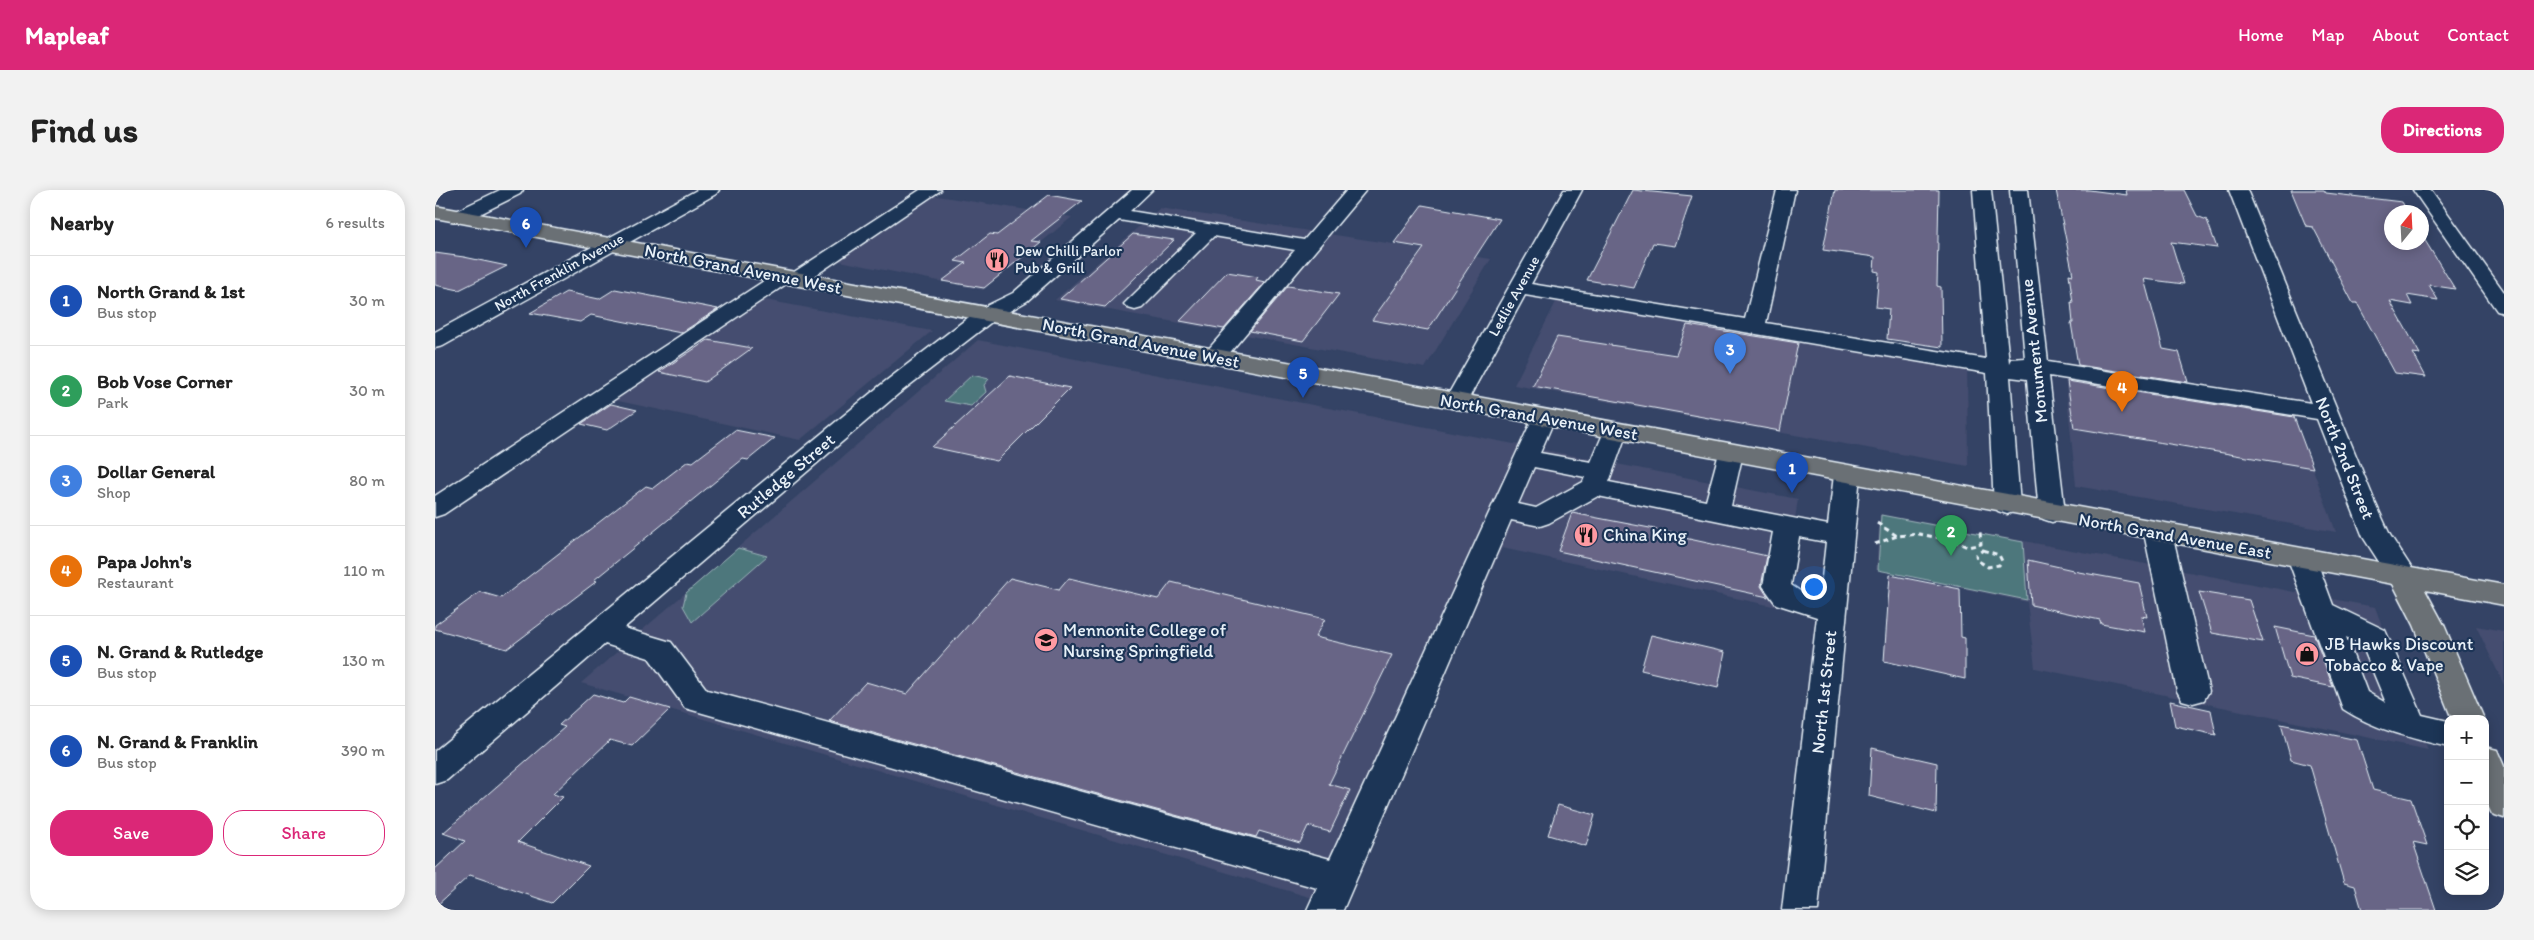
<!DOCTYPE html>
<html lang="en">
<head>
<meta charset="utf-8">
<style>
	:root { --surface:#fff; --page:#f2f2f2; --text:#222; --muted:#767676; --line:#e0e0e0; --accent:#db2777 }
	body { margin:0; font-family:Itim,sans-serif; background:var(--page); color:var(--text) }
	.controls { position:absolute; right:15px; bottom:15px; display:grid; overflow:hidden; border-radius:10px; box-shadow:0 2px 12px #0003 }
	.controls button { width:45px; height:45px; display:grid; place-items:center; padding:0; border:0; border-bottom:1px solid var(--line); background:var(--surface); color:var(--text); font:25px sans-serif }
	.compass { position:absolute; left:1949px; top:15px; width:45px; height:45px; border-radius:50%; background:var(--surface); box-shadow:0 2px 12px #0003; rotate:18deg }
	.you { position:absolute; left:1378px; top:396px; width:18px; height:18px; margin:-12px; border:4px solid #fff; border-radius:50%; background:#1a73e8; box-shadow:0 0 0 8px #1a73e833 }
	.badge { display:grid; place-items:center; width:32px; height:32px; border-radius:50%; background:var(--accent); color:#fff; font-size:16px; font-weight:700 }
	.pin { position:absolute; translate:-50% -41px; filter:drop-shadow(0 1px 2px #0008) }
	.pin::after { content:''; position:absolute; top:26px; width:18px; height:15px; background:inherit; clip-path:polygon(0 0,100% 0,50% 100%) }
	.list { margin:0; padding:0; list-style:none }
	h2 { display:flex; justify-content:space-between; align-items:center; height:65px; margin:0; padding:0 20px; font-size:21px }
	h2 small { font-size:16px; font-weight:400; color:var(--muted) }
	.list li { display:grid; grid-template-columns:32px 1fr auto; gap:15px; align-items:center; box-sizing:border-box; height:90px; padding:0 20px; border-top:1px solid var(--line) }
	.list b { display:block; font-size:19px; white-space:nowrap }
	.list p { margin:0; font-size:16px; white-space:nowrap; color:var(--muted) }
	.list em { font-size:16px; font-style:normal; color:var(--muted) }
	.actions { display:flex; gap:10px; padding:15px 20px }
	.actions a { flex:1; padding:11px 0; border:1px solid var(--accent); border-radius:20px; text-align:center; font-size:18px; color:var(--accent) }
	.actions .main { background:var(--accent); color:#fff }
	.icon { flex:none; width:28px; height:28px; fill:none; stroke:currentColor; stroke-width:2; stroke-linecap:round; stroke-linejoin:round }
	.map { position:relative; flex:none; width:2069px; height:720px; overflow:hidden; border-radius:20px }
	header { display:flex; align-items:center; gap:30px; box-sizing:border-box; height:70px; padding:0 25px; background:var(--accent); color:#fff }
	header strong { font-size:24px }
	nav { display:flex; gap:28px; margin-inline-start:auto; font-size:18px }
	.intro { display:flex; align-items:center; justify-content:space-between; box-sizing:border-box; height:120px; padding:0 30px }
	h1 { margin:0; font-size:35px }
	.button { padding:12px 22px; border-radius:20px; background:var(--accent); color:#fff; font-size:18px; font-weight:700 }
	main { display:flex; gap:30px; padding:0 30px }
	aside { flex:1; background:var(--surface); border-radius:20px; box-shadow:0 2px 12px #0003 }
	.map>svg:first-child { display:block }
	.built { fill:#444d6f }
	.green { fill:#4e777b; stroke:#9bb4ba }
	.building { fill:#686586; stroke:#e8f1f8 }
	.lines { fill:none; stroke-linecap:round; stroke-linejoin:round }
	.minor-casing { stroke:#e8f1f8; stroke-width:3 }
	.major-casing { stroke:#e8f1f8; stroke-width:3 }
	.path { stroke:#e8f1f8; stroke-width:3; stroke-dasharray:5 4; stroke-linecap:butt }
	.minor { fill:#1d3557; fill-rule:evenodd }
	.major { fill:#6a7074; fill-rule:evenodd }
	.labels { text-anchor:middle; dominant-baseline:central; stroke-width:4.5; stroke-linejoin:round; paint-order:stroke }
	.far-poi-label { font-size:15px; fill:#e8f1f8; stroke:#1d3557; text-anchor:start }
	.far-street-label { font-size:15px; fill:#e8f1f8; stroke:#1d3557 }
	.street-label { font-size:18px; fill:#e8f1f8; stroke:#1d3557 }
	.poi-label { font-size:18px; fill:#e8f1f8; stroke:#1d3557; text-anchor:start }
</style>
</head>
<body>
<header>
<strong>Mapleaf</strong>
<nav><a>Home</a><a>Map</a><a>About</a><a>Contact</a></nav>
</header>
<div class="intro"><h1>Find us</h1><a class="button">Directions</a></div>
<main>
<aside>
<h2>Nearby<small>6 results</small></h2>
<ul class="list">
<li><span class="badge" style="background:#1a4fb4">1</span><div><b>North Grand &amp; 1st</b><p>Bus stop</p></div><em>30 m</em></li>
<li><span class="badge" style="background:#2e9e5b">2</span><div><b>Bob Vose Corner</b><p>Park</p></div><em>30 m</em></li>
<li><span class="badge" style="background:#3f7fe0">3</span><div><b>Dollar General</b><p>Shop</p></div><em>80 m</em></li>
<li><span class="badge" style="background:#e8710a">4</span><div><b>Papa John's</b><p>Restaurant</p></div><em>110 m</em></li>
<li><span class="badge" style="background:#1a4fb4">5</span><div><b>N. Grand &amp; Rutledge</b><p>Bus stop</p></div><em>130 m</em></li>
<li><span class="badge" style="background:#1a4fb4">6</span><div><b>N. Grand &amp; Franklin</b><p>Bus stop</p></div><em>390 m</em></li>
</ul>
<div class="actions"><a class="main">Save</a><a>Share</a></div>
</aside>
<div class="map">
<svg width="2069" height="720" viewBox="0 0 2069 720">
	<rect width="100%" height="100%" fill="#344365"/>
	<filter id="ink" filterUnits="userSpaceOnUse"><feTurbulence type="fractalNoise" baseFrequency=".02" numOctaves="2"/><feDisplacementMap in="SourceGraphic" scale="10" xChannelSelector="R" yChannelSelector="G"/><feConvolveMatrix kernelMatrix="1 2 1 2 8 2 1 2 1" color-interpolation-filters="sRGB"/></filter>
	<g filter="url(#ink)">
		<g class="built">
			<path d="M 483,3 L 637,27 L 548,100 L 385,67 Z"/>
			<path d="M 725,18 L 1056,69 L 990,178 L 620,110 Z"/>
			<path d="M 1127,100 L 1532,165 L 1533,276 L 1079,195 Z"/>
			<path d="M 325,109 L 497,141 L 365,250 L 174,209 Z"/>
			<path d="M 543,150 L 1363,309 L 1347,418 L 1067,358 L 905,716 L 146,493 Z"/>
			<path d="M 1629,177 L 1854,213 L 1901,342 L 1641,296 Z"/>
			<path d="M 1445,324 L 1940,417 L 1993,560 L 1600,478 L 1592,412 L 1441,380 Z"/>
			<path d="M 2041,436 L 2069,441 L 2069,495 Z"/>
		</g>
		<g class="green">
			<path d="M 537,185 L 554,189 L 549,195 L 551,202 L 536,216 L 509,211 Z"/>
			<path d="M 1446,325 L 1588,352 L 1592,410 L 1443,380 Z"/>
			<path d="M 303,358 L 332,366 L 257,432 L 248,416 L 251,403 Z"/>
		</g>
		<g class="building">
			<path d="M 1198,0 L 1257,6 L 1240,56 L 1218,53 L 1199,98 L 1152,90 Z"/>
			<path d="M 1400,0 L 1504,0 L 1502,96 L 1506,97 L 1507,157 L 1452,149 L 1454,119 L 1441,117 L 1444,82 L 1439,81 L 1440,67 L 1388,60 Z"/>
			<path d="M 1621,0 L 1654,0 L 1692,5 L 1691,0 L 1749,0 L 1762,26 L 1772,30 L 1782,58 L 1736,52 L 1749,94 L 1709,89 L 1728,159 L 1744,162 L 1753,192 L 1643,175 L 1636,133 L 1638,133 L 1636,112 L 1638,113 L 1634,84 L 1638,85 Z"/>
			<path d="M 1856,0 L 1889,0 L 1891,3 L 1967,12 L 1973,22 L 1956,22 L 1956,52 L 1986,52 L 1986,44 L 2020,99 L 1994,95 L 2003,110 L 1972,105 L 1977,115 L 1955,111 L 1985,164 L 1978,163 L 1991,187 L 1960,183 L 1922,113 L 1918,113 L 1878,37 L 1871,36 Z"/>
			<path d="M 614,5 L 647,11 L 596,51 L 606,52 L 549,98 L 507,91 L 531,73 L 520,71 L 555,44 L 562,45 Z"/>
			<path d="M 987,15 L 1065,29 L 993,140 L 937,130 L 989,58 L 959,53 Z"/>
			<path d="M 698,44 L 739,50 L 670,117 L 625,109 Z"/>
			<path d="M 0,63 L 29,67 L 72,76 L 24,100 L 0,95 Z"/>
			<path d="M 792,82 L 823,87 L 821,90 L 830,92 L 789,139 L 745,131 Z"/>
			<path d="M 853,96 L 904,104 L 868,151 L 815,141 Z"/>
			<path d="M 180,99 L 283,119 L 246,143 L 156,125 L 145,132 L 95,123 L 131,102 L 164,109 Z"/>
			<path d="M 1252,135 L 1363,153 L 1345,241 L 1098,196 L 1122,147 L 1241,165 Z"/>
			<path d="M 273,150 L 317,158 L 270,192 L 224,182 Z"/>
			<path d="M 575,186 L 635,198 L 562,271 L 497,257 Z"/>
			<path d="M 1632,191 L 1859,227 L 1878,278 L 1639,238 Z"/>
			<path d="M 176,214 L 202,220 L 172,240 L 146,234 Z"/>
			<path d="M 300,240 L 340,248 L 313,270 L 308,269 L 159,390 L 162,391 L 72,459 L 0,439 L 0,435 L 45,402 L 66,408 L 211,296 L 218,298 L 253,271 L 258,272 Z"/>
			<path d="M 1137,323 L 1246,344 L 1245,347 L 1332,366 L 1326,396 L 1333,407 L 1123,361 Z"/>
			<path d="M 1593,370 L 1638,380 L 1638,381 L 1704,393 L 1712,427 L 1706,426 L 1710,442 L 1666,434 L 1665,430 L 1596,415 Z"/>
			<path d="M 1455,385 L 1525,399 L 1526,447 L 1530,448 L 1530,489 L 1449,471 Z"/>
			<path d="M 575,388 L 624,400 L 634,388 L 723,409 L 736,392 L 890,429 L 880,447 L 957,465 L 894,594 L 915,600 L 895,642 L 873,636 L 865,653 L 824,641 L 821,647 L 394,531 L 431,492 L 472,504 Z"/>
			<path d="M 1764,402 L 1814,410 L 1828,452 L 1777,443 Z"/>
			<path d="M 1840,437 L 1879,445 L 1898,497 L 1855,488 Z"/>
			<path d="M 1216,445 L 1290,462 L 1283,498 L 1206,480 Z"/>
			<path d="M 158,504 L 188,513 L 194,507 L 235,519 L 197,556 L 175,550 L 118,604 L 128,607 L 83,652 L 154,676 L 117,713 L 35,685 L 0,717 L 0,679 L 30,651 L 8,643 L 130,537 L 124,535 Z"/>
			<path d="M 1735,511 L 1776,520 L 1781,545 L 1740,536 Z"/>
			<path d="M 1846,534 L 1922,550 L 1938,600 L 1976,609 L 1992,655 L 1978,652 L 2001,720 L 1927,720 L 1920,696 L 1909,693 L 1875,575 L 1856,570 Z"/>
			<path d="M 1437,558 L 1502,573 L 1501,623 L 1434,606 Z"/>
			<path d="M 1123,615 L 1160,625 L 1151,656 L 1113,645 Z"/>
		</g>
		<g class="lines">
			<g class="minor-casing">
				<g id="minor">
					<path d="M 65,0 L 88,0 L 85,4 L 31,31 L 17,31 L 15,27 L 17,23 Z"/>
					<path d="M 262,0 L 284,0 L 281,4 L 8,156 L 0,158 L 0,142 Z"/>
					<path d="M 485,0 L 506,0 L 369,93 L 362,95 L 354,92 L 9,324 L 0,327 L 0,306 L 341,83 L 348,81 L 356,84 Z"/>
					<path d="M 697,0 L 717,0 L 695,21 L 869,50 L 912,0 L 931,0 L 787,172 L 779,174 L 771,172 L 768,167 L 771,162 L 860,60 L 779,46 L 707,118 L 700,120 L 693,118 L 689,114 L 693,110 L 761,43 L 684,30 L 592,111 L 559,130 L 463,204 L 189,438 L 236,452 L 272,500 L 895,669 L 1100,223 L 1108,221 L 1116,223 L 1120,228 L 1105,263 L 1156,272 L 1171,237 L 1180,235 L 1189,237 L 1192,242 L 1174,292 L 1271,311 L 1284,263 L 1287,258 L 1296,255 L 1305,258 L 1308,263 L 1296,316 L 1393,335 L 1399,285 L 1403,279 L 1412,277 L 1421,279 L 1425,285 L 1383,720 L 1347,720 L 1382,427 L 1341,414 L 1328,396 L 1338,342 L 1163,306 L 1114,333 L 1105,336 L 1076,330 L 908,720 L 872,720 L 882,698 L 250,518 L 214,468 L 170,454 L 12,590 L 0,594 L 0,561 L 447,194 L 543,120 L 578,103 ZM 1099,277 L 1150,287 L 1148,292 L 1101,318 L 1083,314 ZM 1364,347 L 1391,352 L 1385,406 L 1368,403 L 1356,395 Z"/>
					<path d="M 1129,0 L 1147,0 L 1096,94 L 1310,129 L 1342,0 L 1360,0 L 1331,133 L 1551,169 L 1538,0 L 1556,0 L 1574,173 L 1576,169 L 1590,168 L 1575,0 L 1593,0 L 1613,172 L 1876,213 L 1794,0 L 1812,0 L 1940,312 L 1955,345 L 1983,388 L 1979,395 L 1969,398 L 1959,395 L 1928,347 L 1882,229 L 1614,186 L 1630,323 L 1626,329 L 1617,332 L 1608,329 L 1604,323 L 1592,189 L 1575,187 L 1585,315 L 1581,321 L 1572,324 L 1563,321 L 1559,315 L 1552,183 L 1090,105 L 1029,217 L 1021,219 L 1013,217 L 1009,212 Z"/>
					<path d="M 1978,0 L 1996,0 L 2069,102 L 2069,123 L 2062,121 Z"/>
					<path d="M 1723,334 L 1733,337 L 1737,343 L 1774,501 L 1769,510 L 1758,513 L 1747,510 L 1742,501 L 1709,343 L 1713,337 Z"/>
					<path d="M 1867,359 L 1877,362 L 1881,369 L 1898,415 L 1950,440 L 1987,525 L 2013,531 L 2013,557 C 1976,548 1940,540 1908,519 L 1853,369 L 1857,362 ZM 1911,447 L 1927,455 L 1951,513 L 1932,502 Z"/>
				</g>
			</g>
			<g class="major-casing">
				<g id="major">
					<path d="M 0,16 L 2069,395 L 2069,415 L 1990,400 L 2009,435 L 2049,529 L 2017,529 L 1979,435 L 1958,394 L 0,28 Z"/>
					<path d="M 2050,557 L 2062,560 L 2069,576 L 2069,628 L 2057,624 L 2050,610 Z"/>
				</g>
			</g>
			<g class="path">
				<path d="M 1442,333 L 1462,346 L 1484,344 L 1516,350 L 1533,357 L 1546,354 L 1545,341"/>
				<path d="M 1440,354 L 1462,346"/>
				<path d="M 1548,360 L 1564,365 L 1567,371 L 1564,375 L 1553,377 L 1542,370 L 1541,365 Z"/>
			</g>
			<use href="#minor" class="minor"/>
			<use href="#major" class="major"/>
		</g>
	</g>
	<defs>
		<g id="restaurant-disc" transform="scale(1.25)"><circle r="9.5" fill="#ff9aa2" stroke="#1d3557"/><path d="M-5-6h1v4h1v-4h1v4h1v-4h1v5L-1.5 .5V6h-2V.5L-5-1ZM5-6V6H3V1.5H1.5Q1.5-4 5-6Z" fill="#111"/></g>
		<g id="university-disc" transform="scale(1.25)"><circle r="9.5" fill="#ff9aa2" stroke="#1d3557"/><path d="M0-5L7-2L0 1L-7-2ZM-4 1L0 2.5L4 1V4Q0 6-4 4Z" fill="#111"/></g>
		<g id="shop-disc" transform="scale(1.25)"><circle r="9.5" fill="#ff9aa2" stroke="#1d3557"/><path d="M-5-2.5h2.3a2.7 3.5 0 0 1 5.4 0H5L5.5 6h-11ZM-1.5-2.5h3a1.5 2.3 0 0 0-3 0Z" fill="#111"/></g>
	</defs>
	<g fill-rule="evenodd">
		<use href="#restaurant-disc" x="562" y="70"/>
		<use href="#restaurant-disc" x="1151" y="345"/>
		<use href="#university-disc" x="611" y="450"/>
		<use href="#shop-disc" x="1872" y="464"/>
	</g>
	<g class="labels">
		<g class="far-poi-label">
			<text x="580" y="61">Dew Chilli Parlor<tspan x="580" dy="17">Pub &amp; Grill</tspan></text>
		</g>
		<g class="far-street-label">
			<text transform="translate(124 82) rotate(-29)">North Franklin Avenue</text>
			<text transform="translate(1079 106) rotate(-61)">Ledlie Avenue</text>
		</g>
		<g class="street-label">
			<text transform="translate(308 79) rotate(11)">North Grand Avenue West</text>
			<text transform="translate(706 153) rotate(11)">North Grand Avenue West</text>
			<text transform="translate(1599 161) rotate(-96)">Monument Avenue</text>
			<text transform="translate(1104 227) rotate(10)">North Grand Avenue West</text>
			<text transform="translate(1910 268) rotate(68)">North 2nd Street</text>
			<text transform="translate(351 286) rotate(-40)">Rutledge Street</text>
			<text transform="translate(1740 346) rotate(10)">North Grand Avenue East</text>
			<text transform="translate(1389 502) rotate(-84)">North 1st Street</text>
		</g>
		<g class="poi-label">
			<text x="1168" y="345">China King</text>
			<text x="628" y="440">Mennonite College of<tspan x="628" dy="21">Nursing Springfield</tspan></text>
			<text x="1890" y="454">JB Hawks Discount<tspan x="1890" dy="21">Tobacco &amp; Vape</tspan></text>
		</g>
	</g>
</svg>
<div class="controls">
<button>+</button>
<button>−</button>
<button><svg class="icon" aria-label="locate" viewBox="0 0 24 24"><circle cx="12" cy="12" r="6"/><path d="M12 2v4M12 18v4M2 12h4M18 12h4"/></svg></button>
<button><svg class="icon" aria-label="layers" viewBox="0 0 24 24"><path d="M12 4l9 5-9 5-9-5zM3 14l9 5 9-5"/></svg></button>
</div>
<svg class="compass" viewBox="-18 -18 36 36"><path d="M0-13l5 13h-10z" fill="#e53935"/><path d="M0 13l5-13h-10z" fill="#767676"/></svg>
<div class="you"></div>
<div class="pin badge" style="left:1357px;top:303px;background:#1a4fb4">1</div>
<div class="pin badge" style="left:1516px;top:366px;background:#2e9e5b">2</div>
<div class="pin badge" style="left:1295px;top:184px;background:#3f7fe0">3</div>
<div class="pin badge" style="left:1687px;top:222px;background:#e8710a">4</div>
<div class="pin badge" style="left:868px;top:208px;background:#1a4fb4">5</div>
<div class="pin badge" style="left:91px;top:58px;background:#1a4fb4">6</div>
</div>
</main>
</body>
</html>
